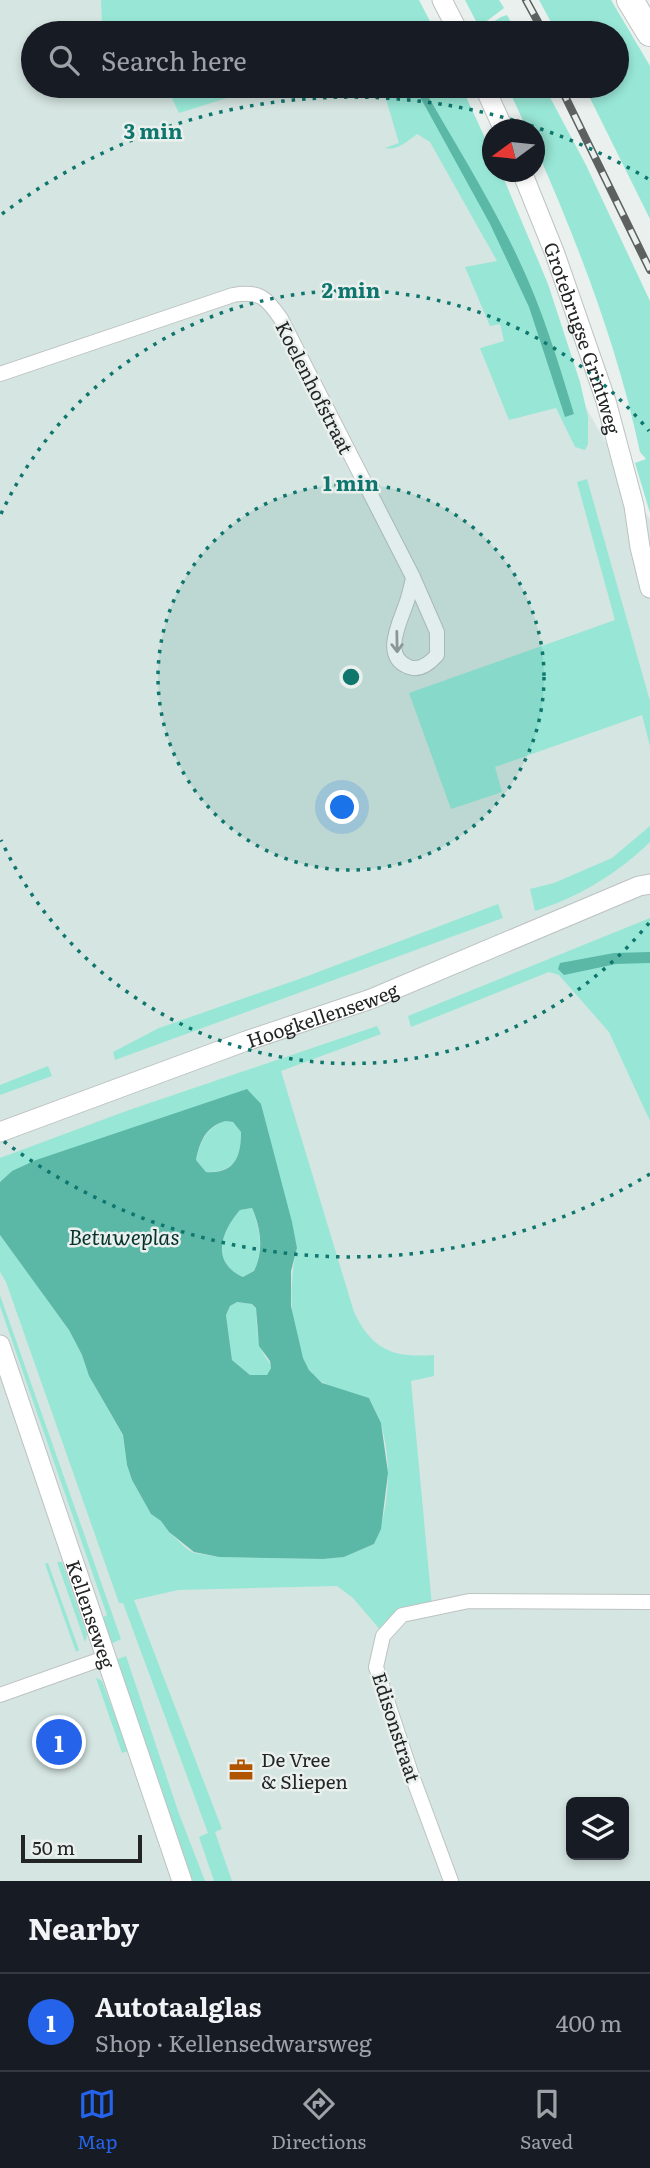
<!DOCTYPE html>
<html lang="en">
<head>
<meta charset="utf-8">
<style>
	:root { --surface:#171b24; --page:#20242c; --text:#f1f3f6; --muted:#9ea1a6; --line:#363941; --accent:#2563eb }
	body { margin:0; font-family:Literata,serif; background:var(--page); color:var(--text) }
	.controls { position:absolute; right:21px; bottom:21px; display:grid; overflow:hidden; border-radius:10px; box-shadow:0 4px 10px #0003 }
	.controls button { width:63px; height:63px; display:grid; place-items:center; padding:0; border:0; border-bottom:2px solid var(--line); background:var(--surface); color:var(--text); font:35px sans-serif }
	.compass { position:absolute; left:482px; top:119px; width:63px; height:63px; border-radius:50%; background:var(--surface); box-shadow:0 4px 10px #0003; rotate:255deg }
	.scale { position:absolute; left:21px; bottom:18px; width:121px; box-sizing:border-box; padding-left:7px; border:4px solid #232525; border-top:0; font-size:19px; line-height:24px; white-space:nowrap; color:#232525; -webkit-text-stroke:5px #e9f0ee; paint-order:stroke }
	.you { position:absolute; left:343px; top:808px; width:24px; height:24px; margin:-18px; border:5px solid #fff; border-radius:50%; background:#1a73e8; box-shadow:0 0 0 10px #1a73e833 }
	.badge { display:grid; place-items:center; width:46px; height:46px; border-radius:50%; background:var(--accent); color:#fff; font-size:23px; font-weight:700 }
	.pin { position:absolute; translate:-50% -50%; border:4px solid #fff; box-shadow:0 2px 7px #0006 }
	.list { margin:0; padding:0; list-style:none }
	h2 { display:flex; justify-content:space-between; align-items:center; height:91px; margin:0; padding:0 28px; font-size:30px }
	h2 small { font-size:23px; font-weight:400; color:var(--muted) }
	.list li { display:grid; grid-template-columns:46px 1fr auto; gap:21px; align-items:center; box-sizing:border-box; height:98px; padding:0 28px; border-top:2px solid var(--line) }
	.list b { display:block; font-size:26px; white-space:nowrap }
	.list p { margin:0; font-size:23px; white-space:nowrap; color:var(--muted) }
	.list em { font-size:23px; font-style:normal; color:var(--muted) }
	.icon { flex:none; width:38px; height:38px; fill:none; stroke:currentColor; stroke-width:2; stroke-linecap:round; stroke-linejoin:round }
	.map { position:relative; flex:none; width:650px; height:1881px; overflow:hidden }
	.search { position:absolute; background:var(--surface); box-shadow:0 4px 10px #0003; left:21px; right:21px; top:21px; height:77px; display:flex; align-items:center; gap:18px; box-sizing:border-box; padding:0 24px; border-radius:38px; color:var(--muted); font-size:26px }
	.sheet { height:189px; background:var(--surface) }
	nav { display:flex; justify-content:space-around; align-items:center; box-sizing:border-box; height:98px; border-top:2px solid var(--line); background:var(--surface); font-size:19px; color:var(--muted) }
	nav a { display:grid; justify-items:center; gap:4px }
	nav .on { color:var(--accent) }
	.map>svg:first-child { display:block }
	.built { fill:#d5e5e1; fill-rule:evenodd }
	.green { fill:#98e7d6 }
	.water { fill:#5bb8a6; fill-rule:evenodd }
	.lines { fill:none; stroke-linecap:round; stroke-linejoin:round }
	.minor-casing { stroke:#bdc3c2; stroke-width:16 }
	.secondary-casing { stroke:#bdc3c2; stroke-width:21 }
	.motorway-casing { stroke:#bdc3c2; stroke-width:28 }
	.minor { stroke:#fff; stroke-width:14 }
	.secondary { stroke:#fff; stroke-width:19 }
	.motorway { stroke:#fff; stroke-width:26 }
	.rail-casing { stroke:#5d6160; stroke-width:8 }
	.rail { stroke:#e9f0ee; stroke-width:5; stroke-dasharray:16; stroke-linecap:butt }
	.oneway { stroke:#9c9d9d }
	.ring { fill:none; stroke:#0f766e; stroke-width:3.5; stroke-dasharray:3.5 7 }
	.labels { text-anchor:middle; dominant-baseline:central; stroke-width:5; stroke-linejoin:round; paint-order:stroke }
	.street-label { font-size:19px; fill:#232525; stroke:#e9f0ee }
	.poi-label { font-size:19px; fill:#232525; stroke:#e9f0ee; text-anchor:start }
	.water-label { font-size:21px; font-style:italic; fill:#05332b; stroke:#e9f0ee }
	.centre { fill:#0f766e; stroke:#e9f0ee; stroke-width:3.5 }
	.ring-label { font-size:21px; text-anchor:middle; font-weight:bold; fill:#0f766e; stroke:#e9f0ee; stroke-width:5; stroke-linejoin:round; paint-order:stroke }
</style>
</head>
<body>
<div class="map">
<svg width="650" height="1881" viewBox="0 0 650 1881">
	<rect width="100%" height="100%" fill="#e9f0ee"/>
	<path class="built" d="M 0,0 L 316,0 L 350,33 L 33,33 L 33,86 L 403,86 L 650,520 L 650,1881 L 0,1881 ZM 571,1802 L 624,1802 L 624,1855 L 571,1855 Z"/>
	<g class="green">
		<path d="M 101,0 L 419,0 L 436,33 L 141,33 L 139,29 L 102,25 Z"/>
		<path d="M 465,0 L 499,0 L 504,8 L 479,27 Z"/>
		<path d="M 539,0 L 611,0 L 650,66 L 650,219 L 584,86 L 617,86 L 617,33 L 557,33 Z"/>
		<path d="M 507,15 L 517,33 L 482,33 L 480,30 L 501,17 Z"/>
		<path d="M 166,86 L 266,86 L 179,113 Z"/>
		<path d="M 374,86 L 461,86 L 492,153 L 492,172 L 501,172 L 548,284 L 580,382 L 588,417 L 588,444 L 585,450 L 575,447 L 556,408 L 509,420 L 480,348 L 504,341 L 500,324 L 490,326 L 465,267 L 497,261 L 430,142 L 417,134 C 408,141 397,151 385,148 L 399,143 L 383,89 L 375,91 Z"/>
		<path d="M 507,86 L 544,86 L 586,165 L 650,301 L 650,513 L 635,463 L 646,459 L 640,452 C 618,347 578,244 535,146 L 534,130 L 527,129 Z"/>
		<path d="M 587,479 L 650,701 L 650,746 L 642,715 L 495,767 L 502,792 L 451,809 L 409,693 L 615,620 L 577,482 Z"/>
		<path d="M 650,826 L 650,842 C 617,874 579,897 535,911 L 530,889 L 554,883 L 612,858 Z"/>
		<path d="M 498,904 L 503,918 L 115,1060 L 113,1052 L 159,1028 L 305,977 Z"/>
		<path d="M 650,918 L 650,1121 L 609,1032 L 559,975 L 549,972 L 411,1027 L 408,1016 Z"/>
		<path d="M 377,1026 L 381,1034 L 281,1071 L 354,1312 C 372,1350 393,1358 434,1355 L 434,1376 L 411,1381 L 432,1606 L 382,1632 L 353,1598 L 337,1586 L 178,1590 L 134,1600 L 222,1829 L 215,1832 L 232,1881 L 214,1881 L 199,1837 L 208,1833 L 123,1603 L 119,1603 L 6,1282 L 0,1272 L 0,1235 L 69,1330 L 82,1355 L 89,1376 L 123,1436 L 127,1465 L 132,1480 L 151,1514 L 161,1521 L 169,1532 L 187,1549 L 194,1553 L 219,1557 L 323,1559 L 344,1557 L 374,1544 C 390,1509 392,1461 381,1424 C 378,1415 373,1406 369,1398 C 357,1394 331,1388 322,1382 C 287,1360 288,1282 297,1248 L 261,1104 L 12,1171 L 0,1182 L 0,1158 L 129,1110 Z"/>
		<path d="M 48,1066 L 52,1076 L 0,1095 L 0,1085 Z"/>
		<path d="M 226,1121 L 233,1122 L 241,1132 C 241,1158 234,1173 206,1172 L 196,1160 C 200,1142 207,1126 226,1121 Z"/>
		<path d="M 252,1208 C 260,1229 264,1250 254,1271 L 243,1277 C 210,1262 221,1232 240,1210 Z"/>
		<path d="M 0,1295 L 121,1639 L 111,1644 L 103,1617 L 107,1615 L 0,1306 Z"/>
		<path d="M 237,1302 L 252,1304 L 256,1308 C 257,1323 256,1339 263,1353 C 266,1359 270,1361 271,1368 L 267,1375 L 250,1375 L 232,1360 L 226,1315 L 230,1306 Z"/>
		<path d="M 57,1562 L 62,1562 L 87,1635 L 85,1642 Z"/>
		<path d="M 48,1563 L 79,1650 L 76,1652 L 45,1564 Z"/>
		<path d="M 126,1656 L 178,1811 L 205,1881 L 193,1881 L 115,1660 Z"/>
		<path d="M 96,1678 L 102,1681 L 128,1751 L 122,1753 Z"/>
	</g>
	<g class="water">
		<path d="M 414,86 L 422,86 C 455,143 490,199 518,258 C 542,308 558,361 574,414 L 565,417 L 529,307 L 490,224 Z"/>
		<path d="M 650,952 L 650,963 L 616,964 L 564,975 L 558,969 L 560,963 L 614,953 Z"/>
		<path d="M 247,1089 L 261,1104 L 292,1222 L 297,1248 L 291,1271 L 291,1306 L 303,1358 L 309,1370 L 322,1383 L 369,1398 L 381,1423 L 388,1473 L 381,1529 L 374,1544 L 344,1557 L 323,1559 L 219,1557 L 194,1552 L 169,1532 L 161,1521 L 151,1514 L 132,1480 L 127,1465 L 123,1435 L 89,1376 L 82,1355 L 69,1330 L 0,1235 L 0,1182 L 12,1171 L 36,1160 ZM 226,1121 L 233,1122 L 241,1132 C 241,1158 234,1174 206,1172 L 196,1160 C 200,1141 206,1126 226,1121 ZM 252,1208 C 261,1228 264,1251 254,1271 L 243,1277 C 210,1262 221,1232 240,1210 ZM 237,1302 L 252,1304 L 256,1308 L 259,1346 L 270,1361 L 271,1368 L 267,1375 L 250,1375 L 232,1360 L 226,1315 L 230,1306 Z"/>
	</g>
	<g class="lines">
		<g class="minor-casing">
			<g id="minor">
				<path d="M 0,374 L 233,295 C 259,290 267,298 281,319 L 413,577 L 437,632 L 437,655 C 430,663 420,671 409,667 C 379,656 403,617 408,598 C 410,591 412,584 413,577"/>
				<path d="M 0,1695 L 107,1657"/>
				<path d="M 451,1881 L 411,1773 L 376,1667 L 383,1636 L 402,1615 L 469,1601 L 650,1602"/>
			</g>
		</g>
		<g class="secondary-casing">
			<g id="secondary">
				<path d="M 442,0 L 459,33"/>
				<path d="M 484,86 L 504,130"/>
				<path id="s1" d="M 522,172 L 555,254 L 606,401 L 634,506 L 640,547 L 650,588"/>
				<path id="s2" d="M 0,1132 L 246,1041 L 371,999 L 639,886 L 650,884"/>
				<path id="s3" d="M 0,1345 L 182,1881"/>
			</g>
		</g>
		<g class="motorway-casing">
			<path id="motorway" d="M 630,0 L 650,33"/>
		</g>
		<use href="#minor" class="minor"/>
		<use href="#secondary" class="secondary"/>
		<use href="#motorway" class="motorway"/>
		<g class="rail-casing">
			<g id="rail">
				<path d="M 526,0 L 544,33"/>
				<path d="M 560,86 L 650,270"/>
			</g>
		</g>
		<use href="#rail" class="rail"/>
	</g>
	<defs><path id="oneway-shaft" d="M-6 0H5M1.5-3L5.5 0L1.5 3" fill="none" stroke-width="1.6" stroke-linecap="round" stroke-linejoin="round" transform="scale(1.75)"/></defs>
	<use class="oneway" href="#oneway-shaft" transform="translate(397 642) rotate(89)"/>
	<circle cx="351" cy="677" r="193" fill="#0f766e" fill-opacity=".12"/>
	<g class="ring">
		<circle cx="351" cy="677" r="193"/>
		<path d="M649 923A386 386 0 0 1 1 840M1 514A386 386 0 0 1 649 431"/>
		<path d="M650 1174A580 580 0 0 1 2 1140M2 214A580 580 0 0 1 650 180"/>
	</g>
	<defs>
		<g id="office-bare" transform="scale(1.89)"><path d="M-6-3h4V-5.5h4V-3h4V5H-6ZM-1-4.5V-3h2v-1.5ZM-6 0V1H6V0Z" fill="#b15400" stroke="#e9f0ee" stroke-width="2.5" paint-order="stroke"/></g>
	</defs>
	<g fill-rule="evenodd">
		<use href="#office-bare" x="241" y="1770"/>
	</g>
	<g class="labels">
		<g class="street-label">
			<text stroke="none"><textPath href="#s1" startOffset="177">Grotebrugse Grintweg</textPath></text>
			<text transform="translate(315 387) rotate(63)">Koelenhofstraat</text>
			<text stroke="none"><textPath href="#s2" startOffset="343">Hoogkellenseweg</textPath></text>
			<text stroke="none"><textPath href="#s3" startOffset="284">Kellenseweg</textPath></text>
			<text transform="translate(397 1727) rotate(72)">Edisonstraat</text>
		</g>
		<g class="poi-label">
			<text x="261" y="1759">De Vree<tspan x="261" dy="22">&amp; Sliepen</tspan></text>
		</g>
		<g class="water-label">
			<text x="124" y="1235">Betuweplas</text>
		</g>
	</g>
	<circle cx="351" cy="677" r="10" class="centre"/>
	<g class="ring-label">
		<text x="153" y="139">3 min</text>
		<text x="351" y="298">2 min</text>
		<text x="351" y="491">1 min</text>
	</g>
</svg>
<div class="controls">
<button><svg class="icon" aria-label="layers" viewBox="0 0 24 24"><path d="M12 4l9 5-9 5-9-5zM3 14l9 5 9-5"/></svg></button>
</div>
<svg class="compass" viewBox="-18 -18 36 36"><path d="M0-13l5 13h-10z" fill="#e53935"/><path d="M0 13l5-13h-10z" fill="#9ea1a6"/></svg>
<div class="scale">50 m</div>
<div class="you"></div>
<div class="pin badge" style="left:59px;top:1742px">1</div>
<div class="search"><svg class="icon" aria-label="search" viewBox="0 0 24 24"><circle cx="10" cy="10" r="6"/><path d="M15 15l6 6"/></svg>Search here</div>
</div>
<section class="sheet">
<h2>Nearby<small></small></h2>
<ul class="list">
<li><span class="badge">1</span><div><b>Autotaalglas</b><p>Shop · Kellensedwarsweg</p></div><em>400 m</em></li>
</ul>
</section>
<nav>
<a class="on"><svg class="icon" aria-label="map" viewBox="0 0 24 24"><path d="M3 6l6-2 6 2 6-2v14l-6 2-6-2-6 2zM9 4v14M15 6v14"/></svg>Map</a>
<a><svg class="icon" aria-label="directions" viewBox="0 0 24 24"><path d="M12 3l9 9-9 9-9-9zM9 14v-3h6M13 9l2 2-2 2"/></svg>Directions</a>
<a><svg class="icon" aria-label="saved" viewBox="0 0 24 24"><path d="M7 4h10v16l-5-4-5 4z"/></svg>Saved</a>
</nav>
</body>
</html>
